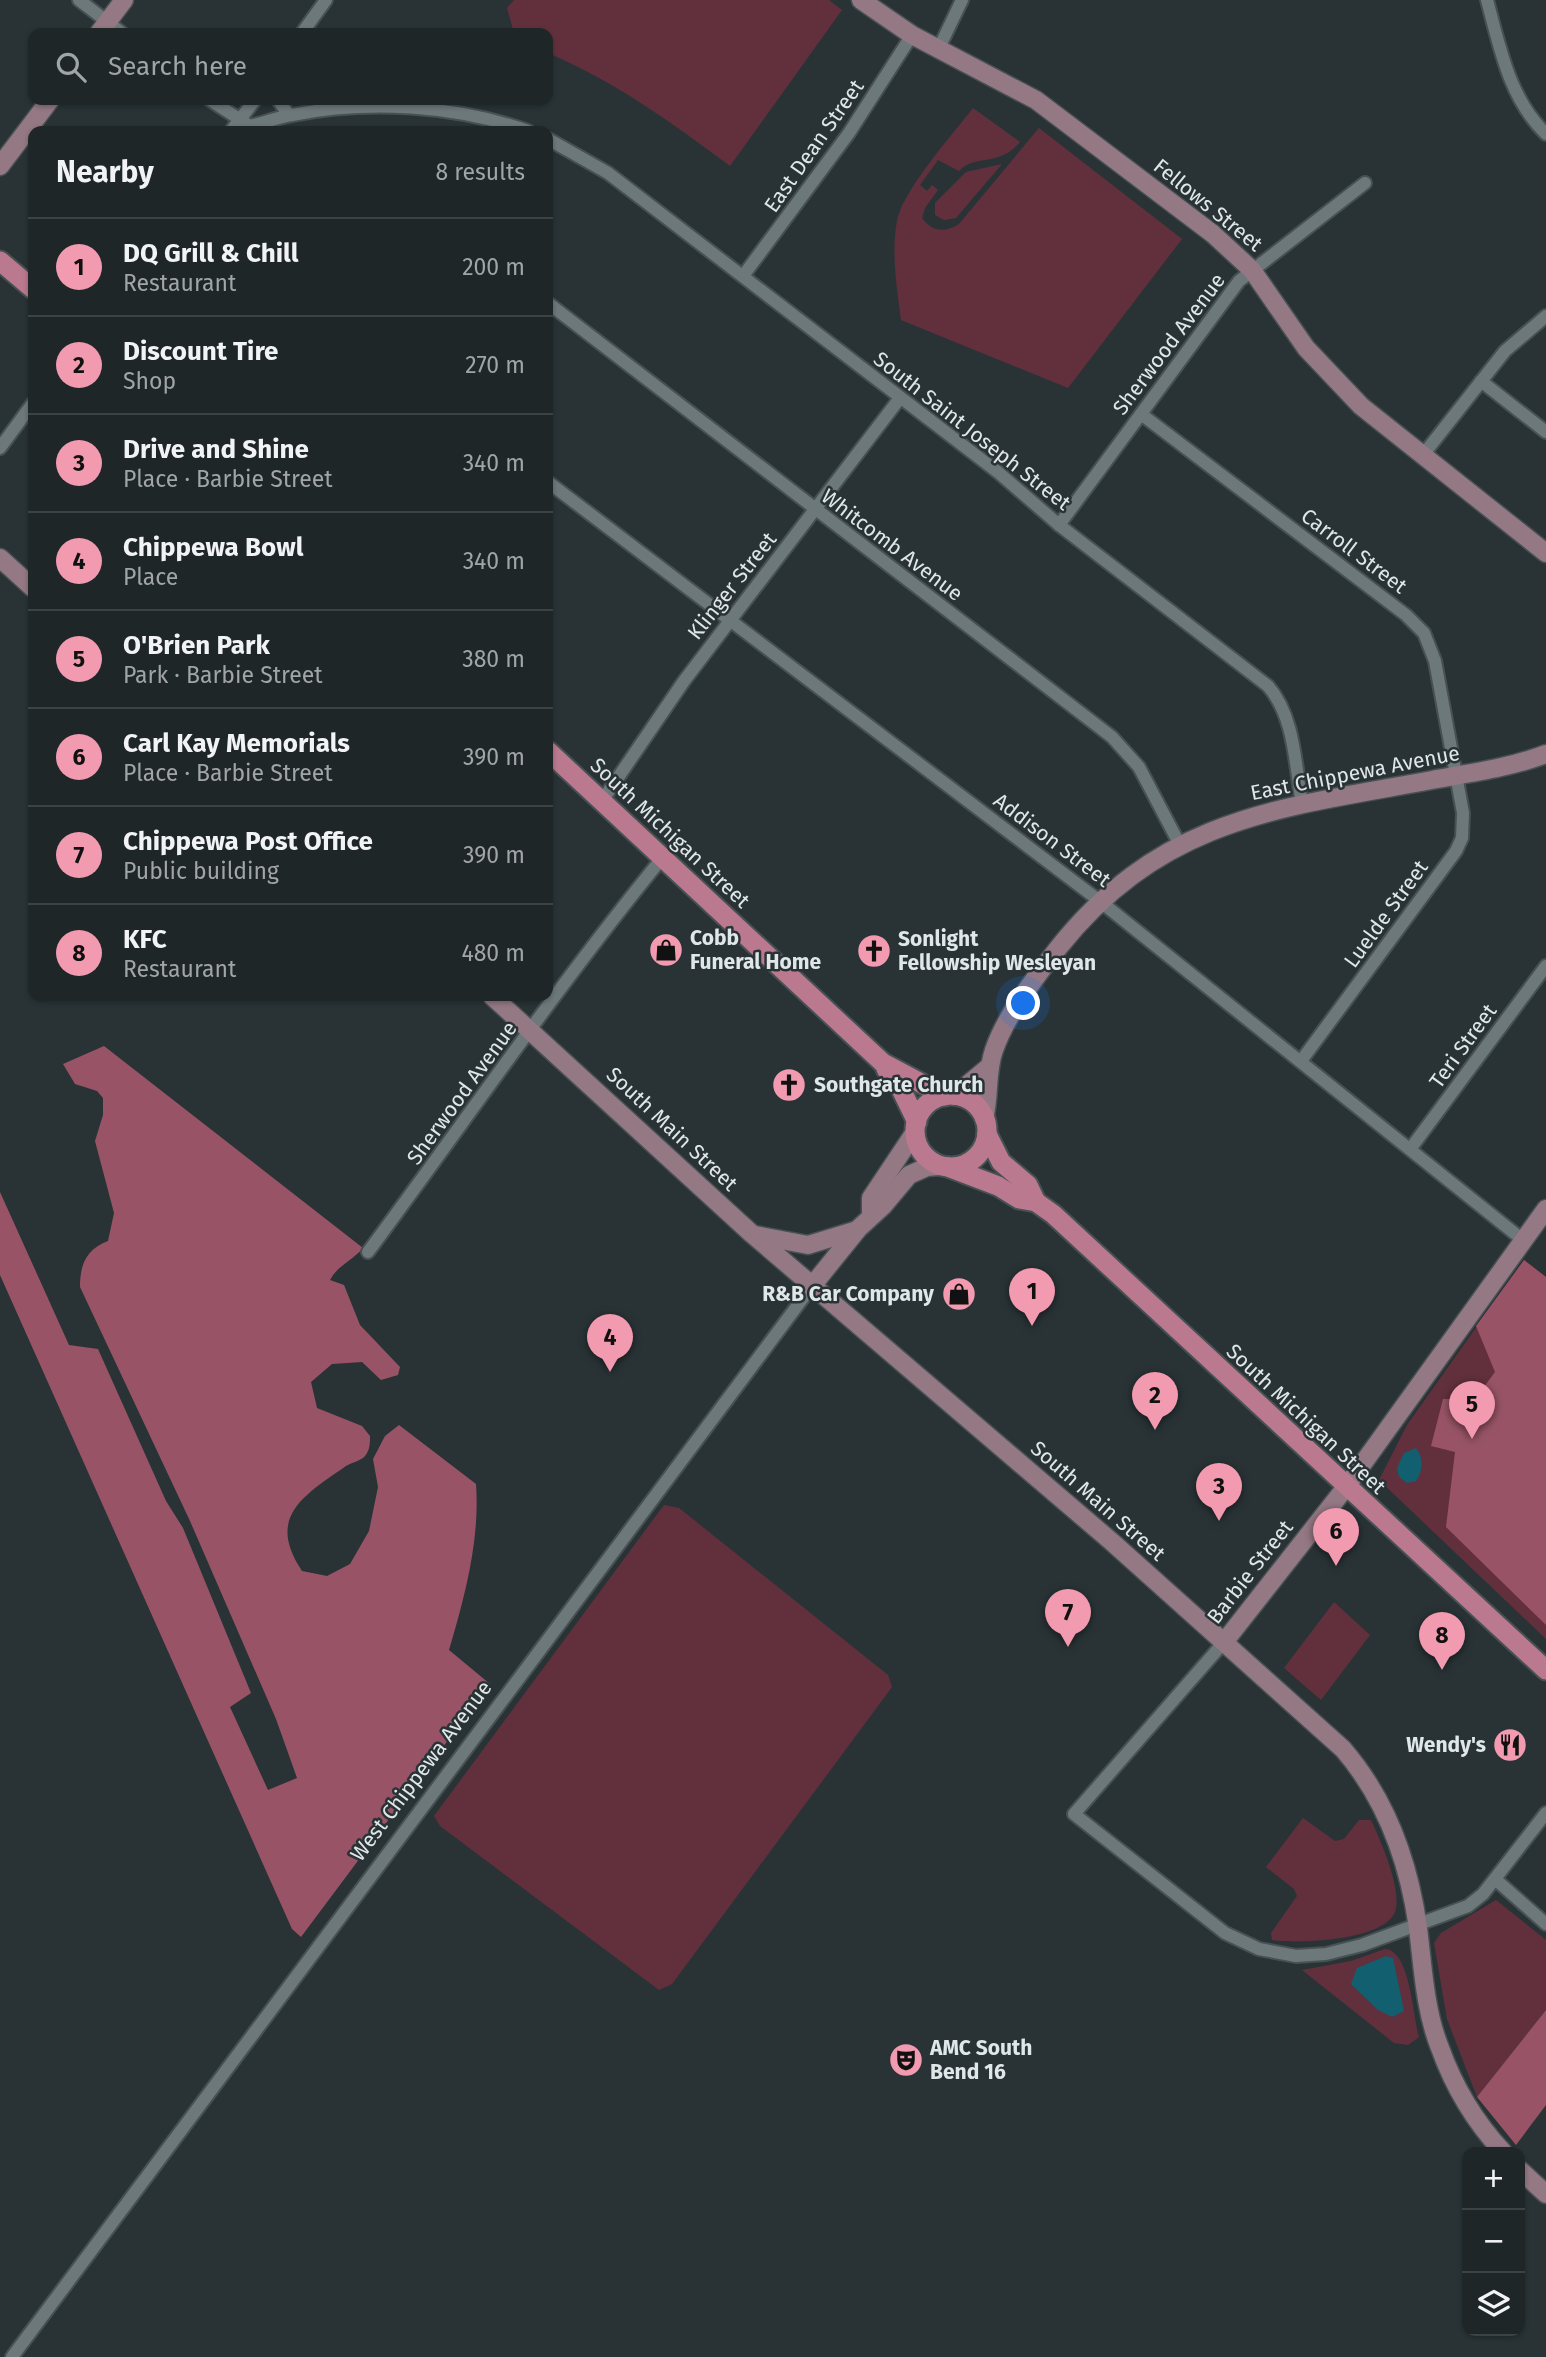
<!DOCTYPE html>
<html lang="en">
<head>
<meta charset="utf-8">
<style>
	:root { --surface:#1f2628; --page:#2c3234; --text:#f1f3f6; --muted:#a1a5a8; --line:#3c4345; --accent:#f29ab0 }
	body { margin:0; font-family:"Fira Sans",sans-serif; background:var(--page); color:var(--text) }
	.controls { position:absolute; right:21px; bottom:21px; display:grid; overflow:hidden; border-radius:14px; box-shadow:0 2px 5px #0004 }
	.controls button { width:63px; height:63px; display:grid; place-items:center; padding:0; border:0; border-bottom:2px solid var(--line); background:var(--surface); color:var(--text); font:35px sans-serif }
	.you { position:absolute; left:1024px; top:1004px; width:24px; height:24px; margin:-18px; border:5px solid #fff; border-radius:50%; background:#1a73e8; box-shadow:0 0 0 10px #1a73e833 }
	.badge { display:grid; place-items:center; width:46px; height:46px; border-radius:50%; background:var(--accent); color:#111; font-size:23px; font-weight:700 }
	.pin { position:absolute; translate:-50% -58px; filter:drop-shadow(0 2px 4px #0008) }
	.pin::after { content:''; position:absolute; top:37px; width:24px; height:21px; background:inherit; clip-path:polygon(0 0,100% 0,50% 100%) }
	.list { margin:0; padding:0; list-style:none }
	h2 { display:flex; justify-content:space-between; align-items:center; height:91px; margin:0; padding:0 28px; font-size:30px }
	h2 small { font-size:23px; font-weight:400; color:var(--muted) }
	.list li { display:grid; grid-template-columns:46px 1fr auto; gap:21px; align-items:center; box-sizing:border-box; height:98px; padding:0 28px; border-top:2px solid var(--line) }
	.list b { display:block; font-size:26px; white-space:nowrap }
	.list p { margin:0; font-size:23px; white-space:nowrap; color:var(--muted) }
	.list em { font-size:23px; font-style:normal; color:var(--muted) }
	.icon { flex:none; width:38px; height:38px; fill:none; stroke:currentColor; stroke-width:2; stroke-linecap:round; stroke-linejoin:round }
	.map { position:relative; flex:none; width:1546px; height:2357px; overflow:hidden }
	.search { position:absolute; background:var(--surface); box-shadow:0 2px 5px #0004; left:28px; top:28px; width:525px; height:77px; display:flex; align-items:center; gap:18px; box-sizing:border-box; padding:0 24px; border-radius:14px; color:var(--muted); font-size:26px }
	.panel { position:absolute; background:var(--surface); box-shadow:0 2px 5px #0004; left:28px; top:126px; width:525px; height:875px; border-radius:14px }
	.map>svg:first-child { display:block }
	.green { fill:#62303d }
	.forest { fill:#985466 }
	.water { fill:#115f6f }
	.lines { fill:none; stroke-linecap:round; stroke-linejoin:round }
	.street-casing { stroke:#475052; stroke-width:16 }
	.secondary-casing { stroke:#475052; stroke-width:21 }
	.primary-casing { stroke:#475052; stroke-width:23 }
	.street { stroke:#6d787b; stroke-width:12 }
	.secondary { stroke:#947884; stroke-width:18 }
	.primary { stroke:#ba798e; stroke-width:19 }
	.labels { text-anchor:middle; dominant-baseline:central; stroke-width:5; stroke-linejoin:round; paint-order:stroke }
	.street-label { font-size:21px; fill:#e0e7e8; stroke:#293336 }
	.poi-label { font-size:21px; font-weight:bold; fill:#e0e7e8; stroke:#293336; text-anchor:start }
</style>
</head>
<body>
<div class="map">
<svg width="1546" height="2357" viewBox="0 0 1546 2357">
	<rect width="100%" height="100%" fill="#293336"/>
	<g class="green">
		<path d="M 514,0 L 829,0 L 842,10 L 730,166 C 671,122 616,82 548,53 L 548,33 L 514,33 L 507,8 Z"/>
		<path d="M 973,108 L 1020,142 C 998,168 976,153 959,171 L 938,160 L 920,185 L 927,191 L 932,185 L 938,190 L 925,208 L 922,218 C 932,232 945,233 959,224 L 1039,128 L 1182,239 L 1068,388 L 901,320 C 897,289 891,252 897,221 C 903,190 953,134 973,108 Z"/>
		<path d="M 1002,164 L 956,218 L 944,220 L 935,215 L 935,203 L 966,172 Z"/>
		<path d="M 1524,1260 L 1546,1277 L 1546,1639 L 1379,1480 L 1407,1425 Z"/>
		<path d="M 664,1505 L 679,1508 L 888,1675 L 892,1687 L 672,1984 L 659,1990 L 440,1826 L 434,1816 Z"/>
		<path d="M 1334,1602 L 1370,1635 L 1321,1700 L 1284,1668 Z"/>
		<path d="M 1303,1818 L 1335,1841 L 1344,1839 L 1359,1820 L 1371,1820 C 1381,1842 1400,1884 1396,1908 C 1391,1941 1297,1944 1272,1940 L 1271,1933 L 1297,1896 L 1294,1889 L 1266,1867 Z"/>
		<path d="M 1496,1900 L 1546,1940 L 1546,2010 L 1477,2097 L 1447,2019 L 1434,1943 L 1441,1933 Z"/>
		<path d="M 1385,1949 C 1410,1950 1413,2016 1419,2037 L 1408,2045 L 1394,2043 L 1302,1970 L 1351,1961 Z"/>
	</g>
	<g class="forest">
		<path d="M 104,1046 L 363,1248 C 352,1261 338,1265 330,1280 L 344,1285 L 360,1325 L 400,1367 L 398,1375 L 381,1380 L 362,1362 L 332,1364 L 311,1382 L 317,1408 L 362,1426 L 370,1436 C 370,1443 370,1450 365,1456 C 361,1461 352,1462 346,1466 C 303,1496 266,1517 302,1571 L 327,1576 L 350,1564 L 369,1531 L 378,1487 L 373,1459 L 385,1436 L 399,1425 L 476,1484 C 480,1540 465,1596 449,1650 L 490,1684 L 301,1937 L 292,1929 L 0,1275 L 0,1192 L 69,1345 L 98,1349 L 166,1501 L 183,1528 L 251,1693 L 230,1707 L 268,1790 L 297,1778 L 276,1719 L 190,1521 L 80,1287 C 80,1265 86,1249 108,1241 L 114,1213 L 95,1141 L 103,1115 L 103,1098 L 97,1091 L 75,1084 L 63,1064 Z"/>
		<path d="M 1524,1260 L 1546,1277 L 1546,1625 L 1446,1527 L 1455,1452 L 1431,1446 L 1443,1399 L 1475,1399 L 1495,1372 L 1476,1326 Z"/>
		<path d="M 1546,2010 L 1546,2105 L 1516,2145 L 1477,2097 Z"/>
	</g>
	<g class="water">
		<path d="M 1416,1448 C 1424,1458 1423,1471 1416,1481 L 1407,1483 L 1399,1477 L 1397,1468 L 1404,1453 Z"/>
		<path d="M 1386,1956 L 1393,1958 L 1404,2011 L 1392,2017 L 1378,2010 L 1351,1984 L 1357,1968 Z"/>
	</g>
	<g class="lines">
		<g class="street-casing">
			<g id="street">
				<path d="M 79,0 L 122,33"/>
				<path d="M 1487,0 C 1500,48 1509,98 1546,134"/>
				<path d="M 302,33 L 326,0"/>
				<path d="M 939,48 L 962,0"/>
				<path d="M 210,100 L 250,126 C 264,123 278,117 292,115 C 369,100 454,105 528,131"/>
				<path d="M 278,100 L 289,115"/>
				<path d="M 231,131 L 255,100"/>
				<path d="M 548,139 L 608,173 L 999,473 L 1059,525 L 1268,686 C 1295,717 1295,765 1302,804"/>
				<path d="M 743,276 L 849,133 L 912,35"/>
				<path d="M 548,303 L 1112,737 L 1139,767 L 1180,845"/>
				<path d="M 1481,381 L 1546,432"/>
				<path d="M 1141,414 L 1406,615 L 1424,633 L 1435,661 L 1463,813 L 1462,838 L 1456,851 L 1301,1061"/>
				<path d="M 0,448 L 33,403"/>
				<path d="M 1423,455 L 1505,351 L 1546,316"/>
				<path d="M 548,482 L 1101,902 L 1523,1240"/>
				<path d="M 1059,525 L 1239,281 L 1365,183"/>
				<path d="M 602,801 L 684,681 L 900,398"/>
				<path d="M 1411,1148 L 1546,966"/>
				<path d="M 368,1252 C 466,1120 559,984 663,857"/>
				<path d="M 1225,1641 L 1074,1814 L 1225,1933 L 1259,1949 L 1296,1956 L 1326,1954 L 1362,1945 L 1468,1906 L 1483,1894 L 1546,1813"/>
				<path d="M 1495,1879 L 1546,1924"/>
				<path d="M 12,2357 L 812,1286"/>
			</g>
		</g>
		<g class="secondary-casing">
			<g id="secondary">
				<path d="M 861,0 L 912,35 L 1036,100 L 1213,234 L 1252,270 L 1306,348 L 1361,406 L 1546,553"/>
				<path d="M 99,33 L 124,0"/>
				<path d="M 0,166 L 50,100"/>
				<path d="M 0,558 L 33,588"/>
				<path d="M 492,996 L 752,1234 L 1112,1542 L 1343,1749 C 1386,1799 1409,1863 1418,1928 C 1423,1968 1425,2011 1440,2048 C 1454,2087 1475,2122 1503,2152"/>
				<path d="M 954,1096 L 990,1066"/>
				<path d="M 984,1119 C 990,1096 986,1072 994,1050 C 1007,1013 1035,978 1059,947 C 1163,817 1280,808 1432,780 C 1470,773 1509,768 1546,754"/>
				<path d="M 871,1215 L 871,1198 L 915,1132"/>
				<path d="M 755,1235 L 808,1245 L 857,1230"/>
				<path d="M 812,1286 L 858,1229 L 883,1206 L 909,1175 L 927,1167 L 939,1166"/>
				<path d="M 1225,1641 L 1346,1487 L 1546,1209"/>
				<path d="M 1520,2170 L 1546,2194"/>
			</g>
		</g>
		<g class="primary-casing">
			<g id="primary">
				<path d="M 0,261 L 33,289"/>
				<path d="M 548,751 L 883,1063 L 945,1096"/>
				<path d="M 886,1069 L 901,1089 L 917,1122"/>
				<circle cx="951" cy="1131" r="36"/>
				<path d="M 987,1134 L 1001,1162 L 1028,1185 L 1036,1202"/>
				<path d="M 948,1167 L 998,1186 L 1019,1199 L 1036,1202 L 1053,1214 L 1546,1670"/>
			</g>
		</g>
		<use href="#street" class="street"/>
		<use href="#secondary" class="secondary"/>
		<use href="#primary" class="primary"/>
	</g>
	<defs>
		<g id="shop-disc" transform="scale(1.75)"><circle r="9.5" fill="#f29ab0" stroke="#293336"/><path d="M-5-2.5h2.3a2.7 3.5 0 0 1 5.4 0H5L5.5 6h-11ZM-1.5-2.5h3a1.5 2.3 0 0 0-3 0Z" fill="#111"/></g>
		<g id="church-disc" transform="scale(1.75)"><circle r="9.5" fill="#f29ab0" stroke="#293336"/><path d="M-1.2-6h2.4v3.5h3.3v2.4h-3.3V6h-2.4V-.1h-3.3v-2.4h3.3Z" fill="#111"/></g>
		<g id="restaurant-disc" transform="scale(1.75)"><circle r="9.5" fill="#f29ab0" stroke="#293336"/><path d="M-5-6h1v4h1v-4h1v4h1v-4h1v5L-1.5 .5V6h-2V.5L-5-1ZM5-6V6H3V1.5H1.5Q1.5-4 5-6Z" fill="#111"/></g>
		<g id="theatre-disc" transform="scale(1.75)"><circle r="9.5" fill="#f29ab0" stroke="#293336"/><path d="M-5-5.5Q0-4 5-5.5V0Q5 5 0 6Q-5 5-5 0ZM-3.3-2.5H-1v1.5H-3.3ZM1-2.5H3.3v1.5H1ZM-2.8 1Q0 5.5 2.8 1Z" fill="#111"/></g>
	</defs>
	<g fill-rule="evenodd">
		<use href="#shop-disc" x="666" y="950"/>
		<use href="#church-disc" x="874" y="951"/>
		<use href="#church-disc" x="789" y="1085"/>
		<use href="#shop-disc" x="959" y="1294"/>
		<use href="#restaurant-disc" x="1510" y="1745"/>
		<use href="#theatre-disc" x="906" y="2060"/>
	</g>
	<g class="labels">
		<g class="street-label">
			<text transform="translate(814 146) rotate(-55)">East Dean Street</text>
			<text transform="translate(1208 205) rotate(39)">Fellows Street</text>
			<text transform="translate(1169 344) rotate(-53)">Sherwood Avenue</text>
			<text transform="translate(972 431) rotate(38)">South Saint Joseph Street</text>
			<text transform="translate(892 545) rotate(37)">Whitcomb Avenue</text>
			<text transform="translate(1354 551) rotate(37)">Carroll Street</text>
			<text transform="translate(732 586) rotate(-52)">Klinger Street</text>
			<text transform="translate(1355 773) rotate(-11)">East Chippewa Avenue</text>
			<text transform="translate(670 833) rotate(43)">South Michigan Street</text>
			<text transform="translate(1052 840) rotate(37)">Addison Street</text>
			<text transform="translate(1386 914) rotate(-54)">Luelde Street</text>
			<text transform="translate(1463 1046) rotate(-54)">Teri Street</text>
			<text transform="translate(462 1093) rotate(-54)">Sherwood Avenue</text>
			<text transform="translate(672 1129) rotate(43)">South Main Street</text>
			<text transform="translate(1306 1419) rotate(43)">South Michigan Street</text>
			<text transform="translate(1098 1501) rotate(41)">South Main Street</text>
			<text transform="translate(1250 1572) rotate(-52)">Barbie Street</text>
			<text transform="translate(421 1771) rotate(-53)">West Chippewa Avenue</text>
		</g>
		<g class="poi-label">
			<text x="690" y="938">Cobb<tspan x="690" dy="24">Funeral Home</tspan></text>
			<text x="898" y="939">Sonlight<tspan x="898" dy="24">Fellowship Wesleyan</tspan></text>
			<text x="814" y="1085">Southgate Church</text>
			<text x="934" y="1294" text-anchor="end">R&amp;B Car Company</text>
			<text x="1486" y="1745" text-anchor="end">Wendy's</text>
			<text x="930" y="2048">AMC South<tspan x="930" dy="24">Bend 16</tspan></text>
		</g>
	</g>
</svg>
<div class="controls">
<button>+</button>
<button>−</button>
<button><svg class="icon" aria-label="layers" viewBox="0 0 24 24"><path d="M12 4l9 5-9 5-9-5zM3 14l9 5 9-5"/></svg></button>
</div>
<div class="you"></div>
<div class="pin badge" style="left:1032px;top:1326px">1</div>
<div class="pin badge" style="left:1155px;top:1430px">2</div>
<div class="pin badge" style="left:1219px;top:1521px">3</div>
<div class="pin badge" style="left:610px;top:1372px">4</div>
<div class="pin badge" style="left:1472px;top:1439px">5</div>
<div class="pin badge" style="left:1336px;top:1566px">6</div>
<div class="pin badge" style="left:1068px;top:1647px">7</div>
<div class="pin badge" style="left:1442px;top:1670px">8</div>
<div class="search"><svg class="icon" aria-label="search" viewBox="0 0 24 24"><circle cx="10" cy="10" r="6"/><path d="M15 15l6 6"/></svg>Search here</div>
<section class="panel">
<h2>Nearby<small>8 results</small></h2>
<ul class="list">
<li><span class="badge">1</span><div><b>DQ Grill &amp; Chill</b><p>Restaurant</p></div><em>200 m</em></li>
<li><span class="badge">2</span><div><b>Discount Tire</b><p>Shop</p></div><em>270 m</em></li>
<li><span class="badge">3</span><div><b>Drive and Shine</b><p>Place · Barbie Street</p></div><em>340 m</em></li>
<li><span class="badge">4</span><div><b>Chippewa Bowl</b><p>Place</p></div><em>340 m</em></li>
<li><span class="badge">5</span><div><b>O'Brien Park</b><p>Park · Barbie Street</p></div><em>380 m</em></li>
<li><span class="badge">6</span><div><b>Carl Kay Memorials</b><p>Place · Barbie Street</p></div><em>390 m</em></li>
<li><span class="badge">7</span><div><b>Chippewa Post Office</b><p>Public building</p></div><em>390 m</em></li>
<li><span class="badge">8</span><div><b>KFC</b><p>Restaurant</p></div><em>480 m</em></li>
</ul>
</section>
</div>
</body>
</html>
